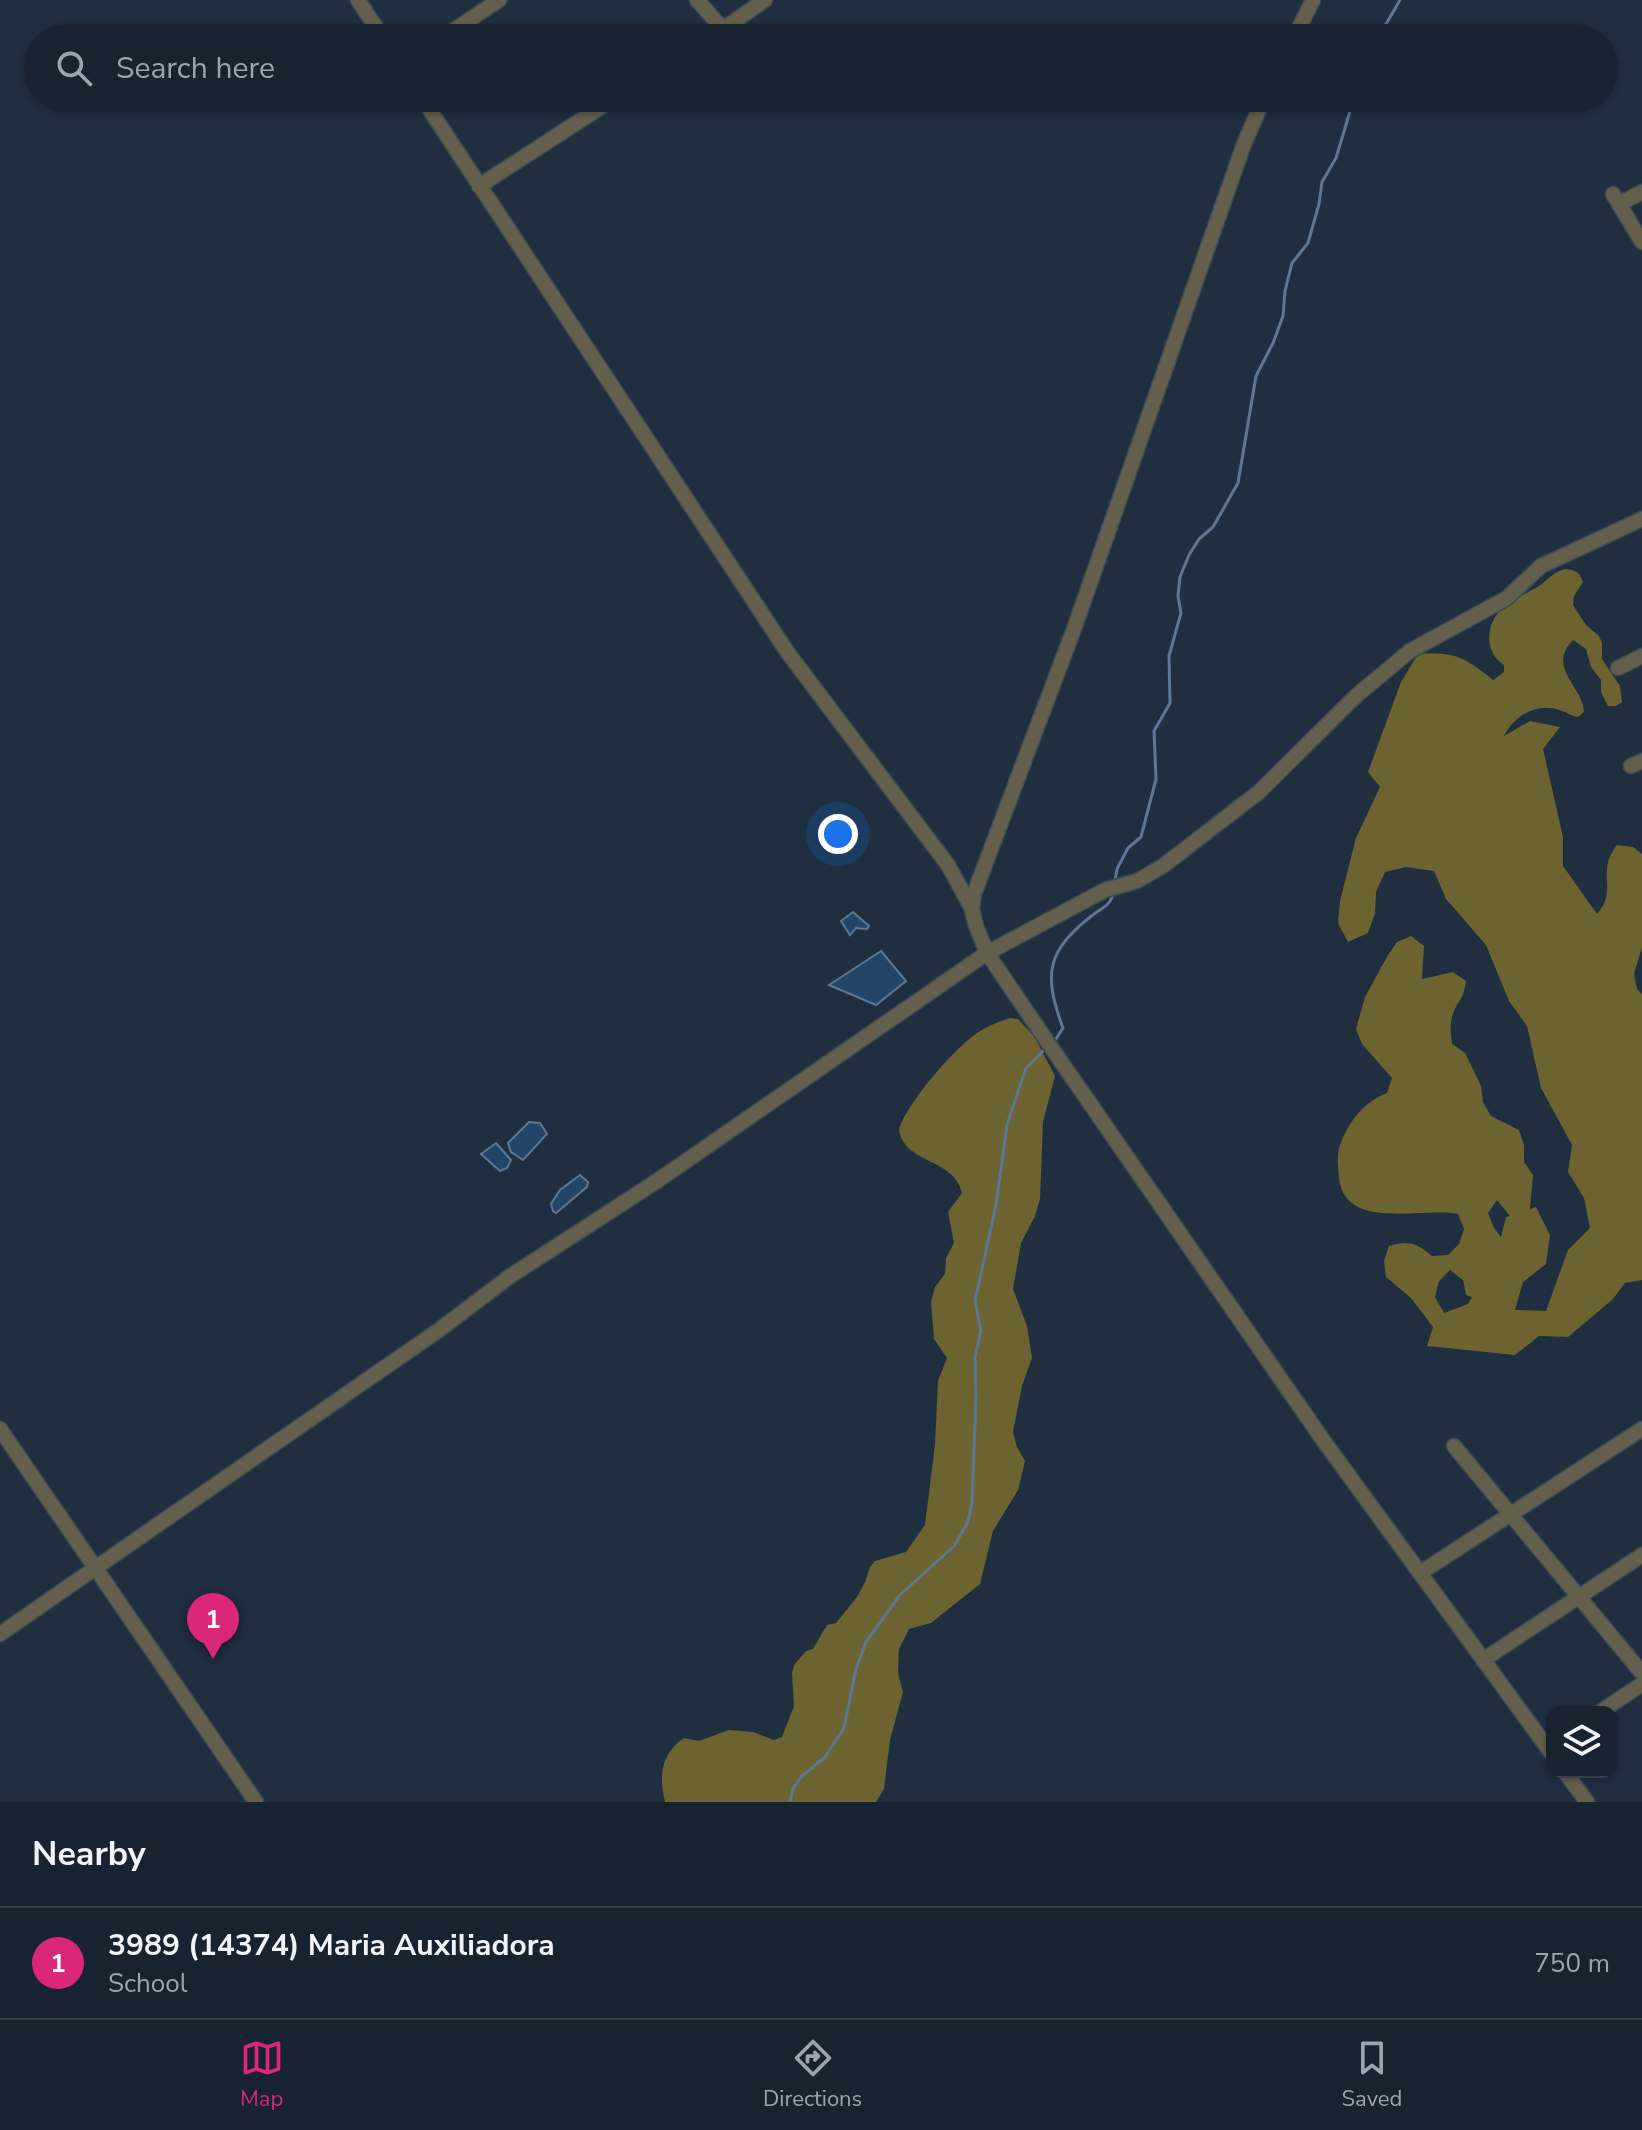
<!DOCTYPE html>
<html lang="en">
<head>
<meta charset="utf-8">
<style>
	:root { --surface:#172330; --page:#242f3c; --text:#f1f3f6; --muted:#9ea4ab; --line:#36404c; --accent:#db2777 }
	body { margin:0; font-family:"Nunito Sans",sans-serif; background:var(--page); color:var(--text) }
	.controls { position:absolute; right:24px; bottom:24px; display:grid; overflow:hidden; border-radius:16px; box-shadow:0 2px 6px #0004 }
	.controls button { width:72px; height:72px; display:grid; place-items:center; padding:0; border:0; border-bottom:2px solid var(--line); background:var(--surface); color:var(--text); font:40px sans-serif }
	.you { position:absolute; left:838px; top:834px; width:28px; height:28px; margin:-20px; border:6px solid #fff; border-radius:50%; background:#1a73e8; box-shadow:0 0 0 12px #1a73e833 }
	.badge { display:grid; place-items:center; width:52px; height:52px; border-radius:50%; background:var(--accent); color:#fff; font-size:26px; font-weight:700 }
	.pin { position:absolute; translate:-50% -66px; filter:drop-shadow(0 2px 4px #0008) }
	.pin::after { content:''; position:absolute; top:42px; width:28px; height:24px; background:inherit; clip-path:polygon(0 0,100% 0,50% 100%) }
	.list { margin:0; padding:0; list-style:none }
	h2 { display:flex; justify-content:space-between; align-items:center; height:104px; margin:0; padding:0 32px; font-size:34px }
	h2 small { font-size:26px; font-weight:400; color:var(--muted) }
	.list li { display:grid; grid-template-columns:52px 1fr auto; gap:24px; align-items:center; box-sizing:border-box; height:112px; padding:0 32px; border-top:2px solid var(--line) }
	.list b { display:block; font-size:30px; white-space:nowrap }
	.list p { margin:0; font-size:26px; white-space:nowrap; color:var(--muted) }
	.list em { font-size:26px; font-style:normal; color:var(--muted) }
	.icon { flex:none; width:44px; height:44px; fill:none; stroke:currentColor; stroke-width:2; stroke-linecap:round; stroke-linejoin:round }
	.map { position:relative; flex:none; width:1642px; height:1802px; overflow:hidden }
	.search { position:absolute; background:var(--surface); box-shadow:0 2px 6px #0004; left:24px; right:24px; top:24px; height:88px; display:flex; align-items:center; gap:20px; box-sizing:border-box; padding:0 28px; border-radius:44px; color:var(--muted); font-size:30px }
	.sheet { height:216px; background:var(--surface) }
	nav { display:flex; justify-content:space-around; align-items:center; box-sizing:border-box; height:112px; border-top:2px solid var(--line); background:var(--surface); font-size:22px; color:var(--muted) }
	nav a { display:grid; justify-items:center; gap:4px }
	nav .on { color:var(--accent) }
	.map>svg:first-child { display:block }
	.forest { fill:#6d6330; fill-rule:evenodd }
	.water { fill:#234568; stroke:#5d7793; stroke-width:2 }
	.lines { fill:none; stroke-linecap:round; stroke-linejoin:round }
	.stream { stroke:#5d7793; stroke-width:3 }
	.minor-casing { stroke:#3a4a5a; stroke-width:17 }
	.minor { stroke:#635f4a; stroke-width:14 }
</style>
</head>
<body>
<div class="map">
<svg width="1642" height="1802" viewBox="0 0 1642 1802">
	<rect width="100%" height="100%" fill="#1f2f40"/>
	<g class="forest">
		<path d="M 1566,569 C 1576,570 1580,573 1583,582 L 1574,596 L 1573,605 L 1586,625 L 1599,636 L 1602,643 L 1602,659 L 1620,686 L 1622,702 L 1616,706 L 1608,706 L 1601,692 L 1601,680 L 1591,667 L 1586,649 L 1573,640 C 1546,668 1583,686 1584,712 L 1578,717 C 1570,716 1567,712 1559,710 C 1537,702 1514,716 1504,736 L 1530,721 L 1560,727 L 1543,749 L 1563,837 L 1563,866 L 1597,914 C 1619,889 1595,873 1617,845 L 1633,847 L 1642,854 L 1642,947 L 1634,974 L 1637,989 L 1642,994 L 1642,1280 L 1625,1283 L 1613,1299 L 1568,1337 L 1539,1336 L 1515,1355 L 1427,1346 L 1433,1327 L 1411,1298 L 1386,1277 L 1384,1261 L 1389,1246 C 1408,1240 1417,1243 1432,1256 L 1448,1255 L 1459,1244 L 1464,1229 L 1458,1214 C 1421,1207 1346,1231 1339,1179 C 1338,1165 1336,1154 1341,1142 C 1351,1119 1364,1102 1387,1093 L 1392,1078 L 1362,1044 L 1356,1029 L 1365,997 L 1388,955 L 1397,942 L 1411,936 L 1424,946 L 1422,979 L 1453,972 L 1466,981 C 1463,1000 1461,996 1454,1011 C 1449,1021 1451,1034 1452,1044 L 1465,1053 L 1481,1086 L 1483,1102 L 1491,1116 L 1519,1130 L 1524,1145 L 1524,1162 L 1533,1175 L 1530,1209 L 1536,1207 L 1550,1235 L 1546,1264 L 1523,1282 L 1515,1310 L 1546,1311 L 1568,1250 L 1590,1228 L 1584,1198 L 1568,1172 L 1572,1145 L 1541,1088 L 1527,1026 L 1509,1001 L 1486,945 L 1446,899 L 1434,871 L 1406,867 L 1385,872 L 1376,892 L 1375,913 L 1368,933 L 1348,942 L 1338,923 L 1340,901 L 1356,838 L 1380,787 L 1368,772 L 1401,682 L 1418,654 C 1456,652 1464,657 1493,680 L 1504,672 L 1504,665 C 1482,651 1486,620 1506,605 C 1516,597 1528,593 1539,586 C 1549,579 1553,572 1566,569 ZM 1497,1200 L 1510,1216 L 1506,1217 L 1501,1237 L 1494,1228 L 1488,1213 ZM 1450,1270 L 1463,1280 L 1466,1295 L 1472,1297 L 1468,1304 L 1444,1313 L 1435,1297 L 1439,1281 Z"/>
		<path d="M 1010,1018 L 1018,1019 L 1034,1036 L 1055,1076 L 1043,1122 L 1040,1199 L 1035,1216 L 1021,1243 L 1013,1289 L 1027,1326 L 1032,1358 L 1022,1386 L 1013,1432 L 1017,1447 L 1025,1461 L 1018,1490 L 993,1531 L 980,1584 L 931,1623 L 909,1629 L 899,1649 L 898,1673 L 903,1692 L 890,1740 L 884,1789 L 876,1802 L 665,1802 C 659,1777 660,1754 684,1738 L 699,1741 L 729,1730 L 753,1732 L 774,1740 L 782,1737 L 794,1706 L 792,1673 L 794,1665 L 806,1651 L 813,1649 L 827,1625 L 836,1623 L 857,1597 L 865,1582 L 870,1567 L 875,1561 L 906,1552 L 925,1525 L 935,1445 L 938,1381 L 947,1358 L 934,1339 L 931,1302 L 935,1287 L 945,1274 L 946,1258 L 954,1243 L 948,1212 L 962,1193 C 954,1157 905,1165 899,1130 C 905,1105 959,1042 982,1030 C 990,1025 1001,1021 1010,1018 Z"/>
	</g>
	<g class="water">
		<path d="M 853,912 L 869,926 L 867,929 L 856,928 L 850,935 L 841,921 Z"/>
		<path d="M 881,951 L 906,981 L 876,1005 L 829,985 Z"/>
		<path d="M 529,1122 L 540,1123 L 547,1134 L 523,1160 L 511,1152 L 508,1143 Z"/>
		<path d="M 496,1143 L 511,1160 L 507,1168 L 500,1171 L 481,1154 Z"/>
		<path d="M 580,1175 L 588,1182 L 587,1187 L 556,1213 L 553,1211 L 551,1204 L 560,1190 Z"/>
	</g>
	<g class="lines">
		<g class="stream">
			<path d="M 1378,38 L 1400,0"/>
			<path d="M 1115,881 L 1117,869 L 1128,848 L 1141,837 L 1156,779 L 1154,731 L 1170,703 L 1169,656 L 1181,613 L 1178,596 L 1180,577 L 1189,555 L 1199,539 L 1213,527 L 1238,483 L 1256,376 L 1273,343 L 1283,316 L 1285,291 L 1292,263 L 1308,243 L 1319,204 L 1322,182 L 1336,158 L 1354,98"/>
			<path d="M 1054,1042 L 1063,1028 C 1043,974 1046,951 1094,914 C 1103,907 1111,906 1113,892"/>
			<path d="M 790,1802 L 793,1789 L 801,1777 L 825,1757 L 844,1728 L 856,1669 L 866,1642 L 900,1595 L 954,1546 L 968,1522 L 972,1502 L 976,1397 L 975,1357 L 981,1331 L 975,1301 L 996,1205 L 1007,1125 L 1026,1068 L 1045,1049"/>
		</g>
		<g class="minor-casing">
			<g id="minor">
				<path d="M 358,0 L 383,38"/>
				<path d="M 697,0 L 723,29"/>
				<path d="M 442,38 L 499,0"/>
				<path d="M 710,38 L 765,0"/>
				<path d="M 1294,38 L 1313,0"/>
				<path d="M 422,98 L 788,653 L 948,865 L 972,909"/>
				<path d="M 1264,98 L 1244,144 L 1074,629 L 974,894 L 972,910 L 976,926 L 987,953 L 1053,1050 L 1323,1440 L 1552,1754"/>
				<path d="M 479,186 L 615,98"/>
				<path d="M 1613,194 L 1642,242"/>
				<path d="M 1619,204 L 1642,192"/>
				<path d="M 1618,668 L 1642,656"/>
				<path d="M 1631,766 L 1642,761"/>
				<path d="M 0,1429 L 256,1802"/>
				<path d="M 1454,1446 L 1642,1673"/>
				<path d="M 1420,1573 L 1642,1429"/>
				<path d="M 0,1634 L 439,1330 L 509,1277 L 657,1181 L 987,953 L 1105,890 L 1137,881 L 1163,866 L 1259,792 L 1357,695 L 1410,651 L 1507,598 L 1541,566 L 1642,519"/>
				<path d="M 1483,1660 L 1642,1555"/>
				<path d="M 1600,1712 L 1642,1684"/>
				<path d="M 1565,1772 L 1587,1802"/>
			</g>
		</g>
		<use href="#minor" class="minor"/>
	</g>
</svg>
<div class="controls">
<button><svg class="icon" aria-label="layers" viewBox="0 0 24 24"><path d="M12 4l9 5-9 5-9-5zM3 14l9 5 9-5"/></svg></button>
</div>
<div class="you"></div>
<div class="pin badge" style="left:213px;top:1659px">1</div>
<div class="search"><svg class="icon" aria-label="search" viewBox="0 0 24 24"><circle cx="10" cy="10" r="6"/><path d="M15 15l6 6"/></svg>Search here</div>
</div>
<section class="sheet">
<h2>Nearby<small></small></h2>
<ul class="list">
<li><span class="badge">1</span><div><b>3989 (14374) Maria Auxiliadora</b><p>School</p></div><em>750 m</em></li>
</ul>
</section>
<nav>
<a class="on"><svg class="icon" aria-label="map" viewBox="0 0 24 24"><path d="M3 6l6-2 6 2 6-2v14l-6 2-6-2-6 2zM9 4v14M15 6v14"/></svg>Map</a>
<a><svg class="icon" aria-label="directions" viewBox="0 0 24 24"><path d="M12 3l9 9-9 9-9-9zM9 14v-3h6M13 9l2 2-2 2"/></svg>Directions</a>
<a><svg class="icon" aria-label="saved" viewBox="0 0 24 24"><path d="M7 4h10v16l-5-4-5 4z"/></svg>Saved</a>
</nav>
</body>
</html>
